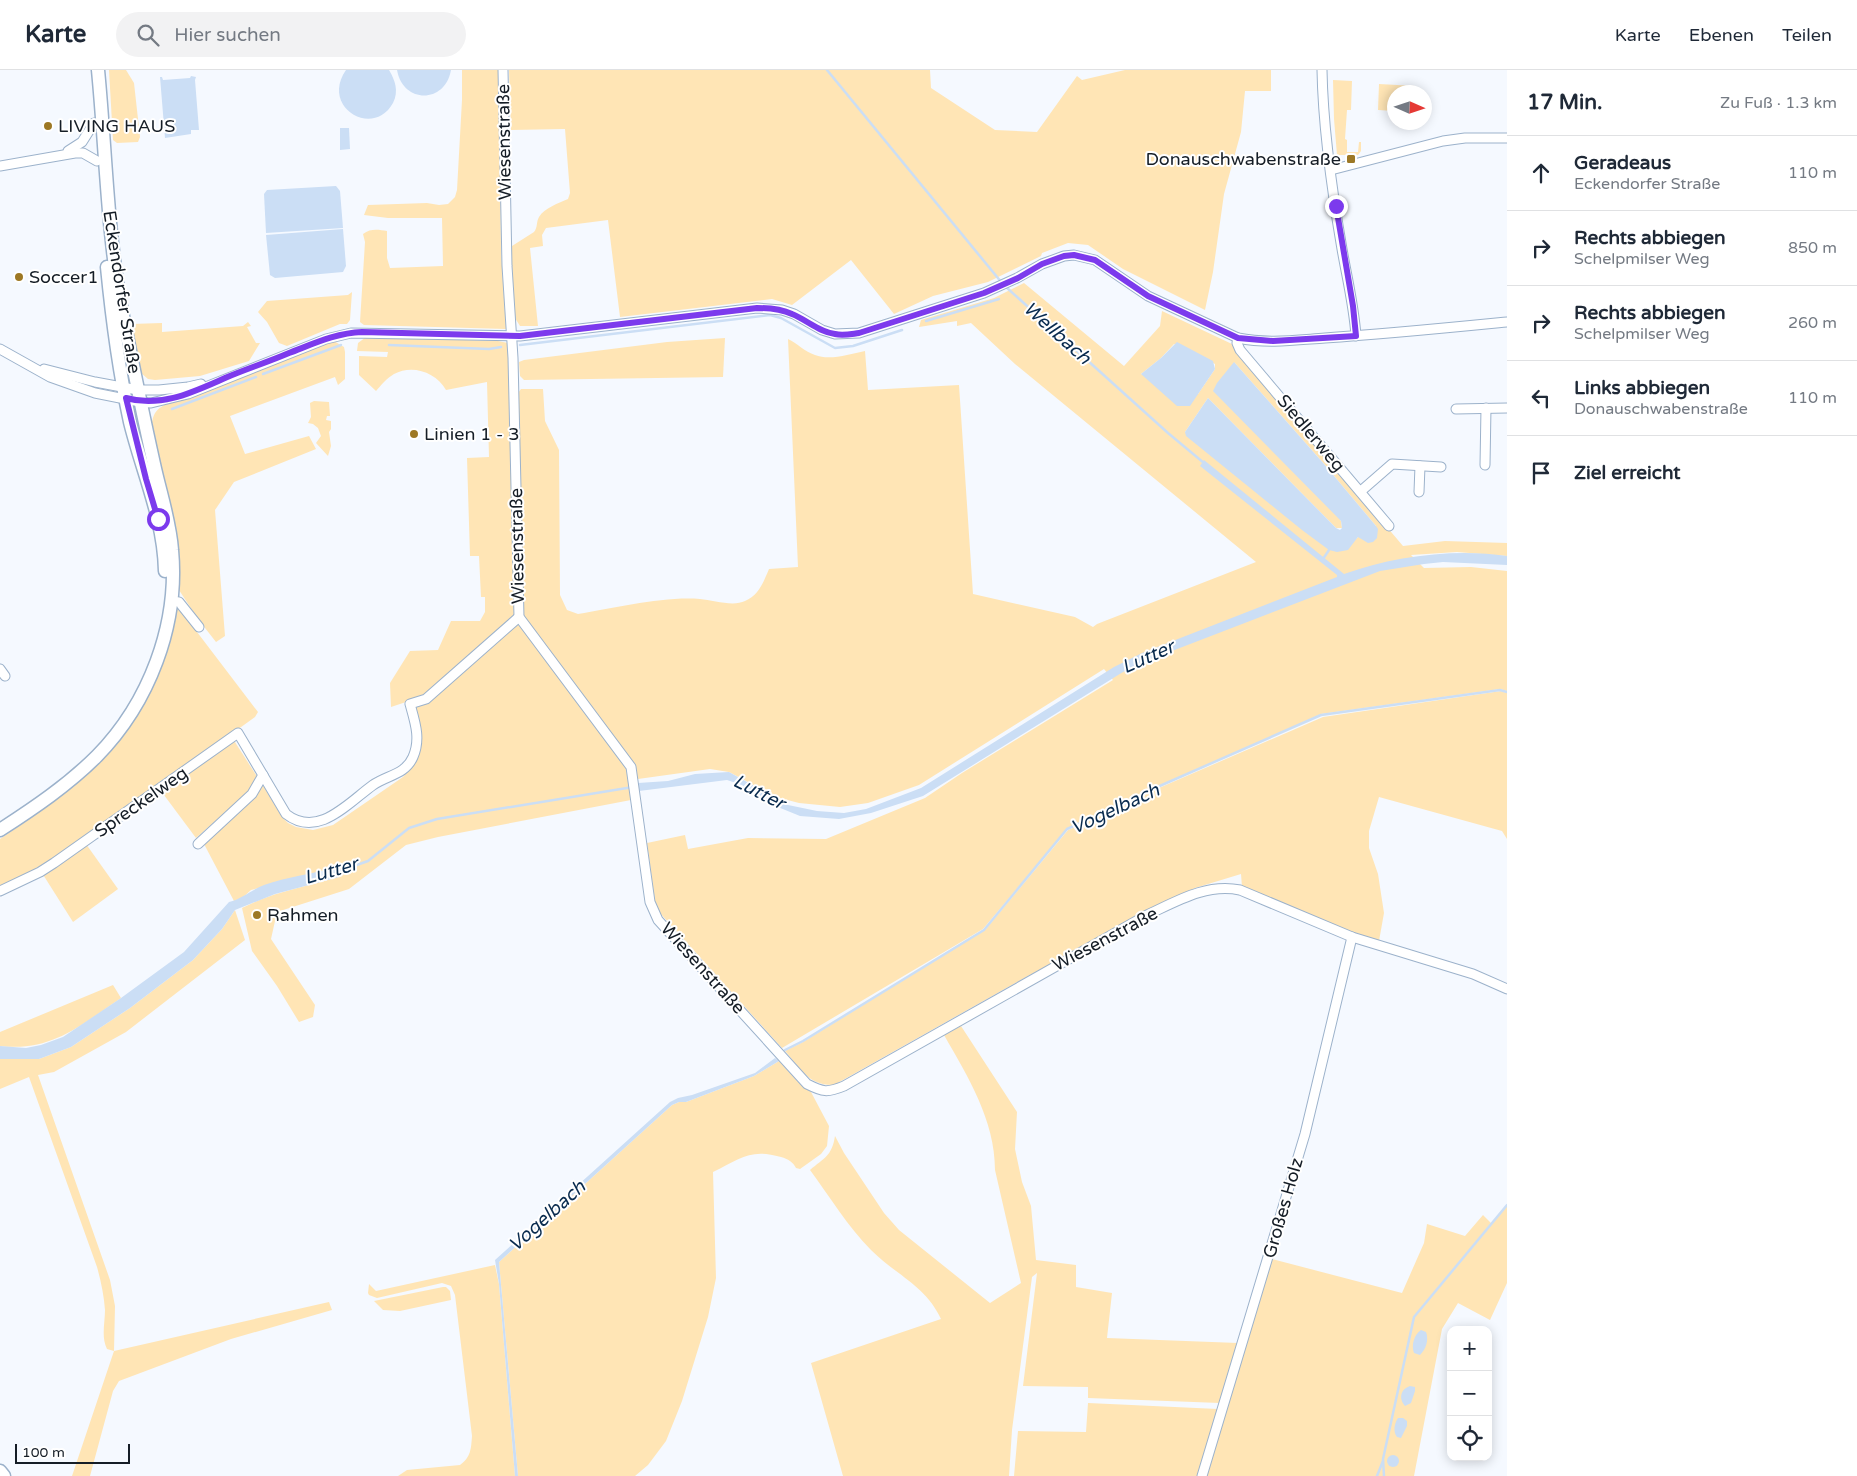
<!DOCTYPE html>
<html lang="de">
<head>
<meta charset="utf-8">
<style>
	:root { --surface:#fff; --page:#f2f2f3; --text:#1f2937; --muted:#747a83; --line:#e0e1e3 }
	body { margin:0; font-family:"Varela Round",sans-serif; background:var(--page); color:var(--text) }
	.controls { position:absolute; right:15px; bottom:15px; display:grid; overflow:hidden; border-radius:10px; box-shadow:0 2px 12px #0003 }
	.controls button { width:45px; height:45px; display:grid; place-items:center; padding:0; border:0; border-bottom:1px solid var(--line); background:var(--surface); color:var(--text); font:25px sans-serif }
	.compass { position:absolute; left:1387px; top:15px; width:45px; height:45px; border-radius:50%; background:var(--surface); box-shadow:0 2px 12px #0003; rotate:93deg }
	.scale { position:absolute; left:15px; bottom:12px; width:115px; box-sizing:border-box; padding-left:5px; border:2px solid #151d26; border-top:0; font-size:14px; line-height:18px; white-space:nowrap; color:#151d26; -webkit-text-stroke:4px #fff; paint-order:stroke }
	.stop { position:absolute; width:15px; height:15px; margin:-11px; border:4px solid #7c3aed; border-radius:50%; background:#fff }
	.stop.end { background:#7c3aed; border-color:#fff; box-shadow:0 1px 5px #0008 }
	.list { margin:0; padding:0; list-style:none }
	h2 { display:flex; justify-content:space-between; align-items:center; height:65px; margin:0; padding:0 20px; font-size:21px }
	h2 small { font-size:16px; font-weight:400; color:var(--muted) }
	.list li { display:grid; grid-template-columns:32px 1fr auto; gap:15px; align-items:center; box-sizing:border-box; height:75px; padding:0 20px; border-top:1px solid var(--line) }
	.list b { display:block; font-size:19px; white-space:nowrap }
	.list p { margin:0; font-size:16px; white-space:nowrap; color:var(--muted) }
	.list em { font-size:16px; font-style:normal; color:var(--muted) }
	.icon { flex:none; width:28px; height:28px; fill:none; stroke:currentColor; stroke-width:2; stroke-linecap:round; stroke-linejoin:round }
	.map { position:relative; flex:none; width:1507px; height:1406px; overflow:hidden }
	header { display:flex; align-items:center; gap:30px; box-sizing:border-box; height:70px; padding:0 25px; background:var(--surface); border-bottom:1px solid var(--line) }
	header strong { font-size:24px }
	nav { display:flex; gap:28px; margin-inline-start:auto; font-size:18px }
	.search { width:350px; height:45px; background:var(--page); display:flex; align-items:center; gap:12px; box-sizing:border-box; padding:0 18px; border-radius:28px; color:var(--muted); font-size:19px }
	main { display:flex }
	aside { flex:1; background:var(--surface) }
	.map>svg:first-child { display:block }
	.green { fill:#ffe5b5; fill-rule:evenodd }
	.water { fill:#cbdef5 }
	.lines { fill:none; stroke-linecap:round; stroke-linejoin:round }
	.stream { stroke:#cbdef5; stroke-width:2.5 }
	.minor-casing { stroke:#9cb2cb; stroke-width:11 }
	.secondary-casing { stroke:#9cb2cb; stroke-width:15 }
	.minor { stroke:#fff; stroke-width:9 }
	.secondary { stroke:#fff; stroke-width:12 }
	.route { stroke:#7c3aed; stroke-width:6 }
	.poi-dot { fill:#9d7824; stroke:#fff; stroke-width:2 }
	.labels { text-anchor:middle; dominant-baseline:central; stroke-width:4; stroke-linejoin:round; paint-order:stroke }
	.poi-label { font-size:18px; fill:#151d26; stroke:#fff; text-anchor:start }
	.street-label { font-size:18px; fill:#151d26; stroke:#fff }
	.water-label { font-size:19px; font-style:italic; fill:#092b4e; stroke:#fff }
</style>
</head>
<body>
<header>
<strong>Karte</strong>
<div class="search"><svg class="icon" aria-label="search" viewBox="0 0 24 24"><circle cx="10" cy="10" r="6"/><path d="M15 15l6 6"/></svg>Hier suchen</div>
<nav><a>Karte</a><a>Ebenen</a><a>Teilen</a></nav>
</header>
<main>
<div class="map">
<svg width="1507" height="1406" viewBox="0 0 1507 1406">
	<rect width="100%" height="100%" fill="#f5f9ff"/>
	<g class="green">
		<path d="M 109,0 L 126,0 L 134,13 L 140,67 L 138,72 L 117,73 L 113,70 Z"/>
		<path d="M 462,0 L 499,0 L 501,181 L 506,259 L 364,255 L 360,252 L 365,172 L 363,164 C 371,158 379,160 387,161 L 387,188 L 390,198 L 443,196 L 442,148 L 388,148 L 364,145 L 368,135 L 427,133 L 439,135 L 448,134 L 455,127 L 457,120 L 462,30 Z"/>
		<path d="M 509,0 L 930,0 L 931,18 L 995,60 L 1037,62 L 1077,6 L 1082,10 L 1125,0 L 1271,0 L 1271,21 L 1245,21 L 1241,62 L 1224,124 L 1213,202 L 1205,240 L 1123,199 L 1088,175 L 1068,173 L 1042,183 L 1041,186 L 988,212 L 933,226 L 894,244 L 851,190 L 792,235 L 772,229 L 620,247 L 608,150 L 546,158 L 542,165 L 543,176 L 530,178 L 538,256 L 520,256 L 515,248 L 511,178 L 512,176 L 534,162 C 538,157 536,152 539,147 C 544,138 559,133 568,129 L 570,123 L 565,59 L 511,60 Z"/>
		<path d="M 1333,10 L 1352,11 L 1351,40 L 1347,40 L 1345,69 L 1347,70 L 1347,82 L 1358,82 L 1359,72 L 1361,72 L 1361,81 L 1358,85 L 1337,85 L 1334,49 Z"/>
		<path d="M 1379,14 L 1415,16 L 1415,22 L 1394,22 L 1394,41 L 1378,40 Z"/>
		<path d="M 1024,213 L 1124,296 L 1160,256 L 1162,241 L 1232,274 L 1403,476 L 1445,471 L 1507,473 L 1507,486 L 1457,482 L 1411,485 L 1424,498 L 1471,497 L 1507,501 L 1507,621 L 1500,619 L 1321,644 L 1068,758 L 983,859 L 782,978 L 659,842 L 656,838 L 647,773 L 685,765 L 688,779 L 748,768 L 826,769 L 925,728 L 962,703 L 1113,610 L 1104,599 L 919,715 L 868,733 L 840,737 L 799,733 L 776,727 L 729,702 L 710,699 L 638,709 L 635,697 L 524,546 L 522,539 L 518,323 L 521,319 L 543,319 L 545,351 L 559,380 L 560,525 L 567,540 L 578,544 C 615,538 664,526 700,529 C 713,530 733,537 745,531 C 759,525 763,513 769,499 L 798,497 L 788,269 C 797,273 805,282 815,285 C 830,291 849,284 865,281 L 868,320 L 959,315 L 973,524 L 1075,547 L 1093,557 L 1097,554 L 1256,492 L 1015,294 L 971,253 L 957,256 L 957,251 L 919,257 L 921,250 L 994,228 ZM 1174,274 L 1215,294 L 1215,299 L 1198,324 L 1141,304 L 1161,288 ZM 1234,292 L 1324,394 L 1376,456 L 1361,467 L 1358,467 L 1352,473 L 1185,362 L 1208,328 L 1336,458 L 1342,458 L 1341,451 Z"/>
		<path d="M 352,222 L 350,250 L 347,254 L 340,254 L 287,276 L 279,273 L 267,252 L 258,242 L 267,231 L 348,225 Z"/>
		<path d="M 248,252 L 251,256 L 247,257 L 256,273 L 260,273 L 249,291 L 200,306 L 155,310 L 148,309 L 141,303 L 131,254 L 162,253 L 162,262 L 243,256 Z"/>
		<path d="M 366,267 L 498,271 L 508,273 L 514,547 L 421,627 L 391,637 L 390,613 L 410,581 L 438,580 L 451,551 L 480,551 L 485,542 L 485,527 L 481,527 L 479,486 L 470,486 L 467,388 L 489,387 L 487,312 L 446,320 C 436,302 412,294 394,304 C 387,308 381,315 376,321 L 359,305 L 359,286 L 387,287 L 388,282 L 357,281 L 358,273 Z"/>
		<path d="M 725,268 L 723,307 L 524,310 L 520,306 L 519,292 L 524,290 L 667,272 Z"/>
		<path d="M 334,271 L 344,277 L 345,282 L 345,309 L 338,315 L 335,307 L 230,346 L 245,384 L 309,366 L 316,379 L 234,412 L 215,440 L 225,566 L 216,572 L 198,549 L 177,517 L 168,429 L 152,352 C 154,342 157,339 166,334 L 328,272 Z"/>
		<path d="M 314,331 L 329,332 L 330,346 L 327,346 L 326,350 L 331,351 L 331,359 L 329,362 L 331,376 L 328,386 L 316,373 L 321,366 L 318,358 L 313,354 L 308,353 L 311,347 L 310,333 Z"/>
		<path d="M 178,537 L 258,642 L 255,647 L 54,792 L 0,819 L 0,769 C 70,723 125,679 159,600 C 167,580 174,559 176,538 Z"/>
		<path d="M 516,554 L 522,556 L 626,698 L 631,730 L 438,767 L 406,775 L 349,819 L 277,842 L 271,869 L 315,935 L 313,947 L 299,952 L 277,916 L 252,881 L 242,838 C 272,822 306,817 338,807 L 334,798 L 251,820 L 240,830 L 234,831 L 204,774 L 262,714 L 282,747 L 288,753 L 296,757 L 313,760 L 333,755 L 403,707 C 427,683 420,667 414,637 Z"/>
		<path d="M 1501,621 L 1507,623 L 1507,769 L 1502,761 L 1379,727 L 1369,761 L 1369,778 L 1378,804 L 1384,843 L 1379,871 L 1352,864 L 1242,817 L 1241,804 L 1195,818 L 1026,907 L 834,1015 C 809,1016 800,998 785,981 L 803,972 L 985,860 L 1068,760 L 1140,729 L 1145,724 L 1323,647 Z"/>
		<path d="M 233,669 L 258,708 L 254,717 L 196,768 L 161,721 Z"/>
		<path d="M 86,774 L 118,819 L 73,852 L 42,803 Z"/>
		<path d="M 235,840 L 245,870 L 126,962 L 54,1002 L 38,1005 L 110,1210 L 115,1236 L 114,1281 L 329,1232 L 332,1240 L 231,1269 L 119,1311 L 113,1321 L 90,1406 L 72,1406 L 114,1281 L 107,1279 C 101,1267 105,1253 105,1240 C 104,1226 101,1211 97,1197 L 29,1007 L 0,1019 L 0,989 L 39,989 L 71,977 L 130,938 L 193,890 L 222,859 Z"/>
		<path d="M 113,915 L 121,928 C 81,955 52,982 0,976 L 0,962 Z"/>
		<path d="M 961,956 L 1017,1042 L 1015,1079 L 1022,1112 L 1031,1136 L 1036,1190 L 1076,1195 L 1076,1217 L 1112,1223 L 1107,1268 L 1238,1273 L 1220,1333 L 1088,1328 L 1088,1317 L 1023,1316 L 1037,1203 L 1032,1207 L 1012,1360 L 1009,1406 L 843,1406 L 811,1293 L 941,1249 C 926,1216 896,1205 871,1180 C 848,1157 830,1127 810,1100 C 824,1088 832,1086 835,1066 L 844,1083 L 884,1143 L 899,1160 L 990,1233 L 1021,1213 L 995,1100 C 995,1050 968,1007 944,965 Z"/>
		<path d="M 779,991 L 800,1014 L 811,1022 L 829,1056 L 827,1076 L 821,1084 L 800,1099 L 796,1098 C 793,1092 788,1089 781,1087 C 750,1078 740,1089 713,1102 L 716,1208 L 708,1247 L 682,1331 L 666,1371 L 648,1395 L 635,1406 L 518,1406 L 499,1192 L 672,1035 L 679,1032 L 686,1032 L 754,1006 Z"/>
		<path d="M 1507,1136 L 1507,1213 L 1490,1250 L 1458,1233 L 1442,1259 L 1414,1406 L 1206,1406 L 1272,1189 L 1402,1223 L 1424,1173 L 1427,1154 L 1465,1166 L 1483,1145 L 1492,1154 Z"/>
		<path d="M 495,1195 L 499,1214 L 515,1406 L 398,1406 L 407,1400 L 460,1395 C 471,1387 471,1379 472,1366 L 455,1225 L 451,1216 L 442,1213 L 377,1228 L 369,1225 L 368,1223 L 369,1214 L 376,1221 Z"/>
		<path d="M 443,1217 L 446,1217 L 450,1221 L 451,1230 L 400,1241 L 383,1240 L 374,1231 Z"/>
		<path d="M 1088,1333 L 1218,1339 L 1198,1406 L 1014,1406 L 1018,1361 L 1086,1362 Z"/>
	</g>
	<g class="water">
		<path d="M 346,0 L 389,0 C 395,10 399,21 393,33 C 373,69 320,37 346,0 Z"/>
		<path d="M 397,0 L 451,0 C 445,34 403,34 397,0 Z"/>
		<path d="M 191,6 L 196,7 L 195,10 L 199,60 L 191,60 L 191,64 L 165,68 L 160,7 L 162,7 L 163,10 L 190,8 Z"/>
		<path d="M 340,58 L 349,58 L 350,79 L 340,80 Z"/>
		<path d="M 336,116 L 340,121 L 343,158 L 266,163 L 264,124 L 267,120 Z"/>
		<path d="M 343,159 L 346,196 L 343,202 L 275,208 L 270,205 L 266,165 Z"/>
		<path d="M 1177,272 L 1213,291 L 1215,299 L 1190,336 L 1177,336 L 1141,304 L 1161,288 Z"/>
		<path d="M 1234,292 L 1324,394 L 1376,456 L 1378,459 L 1377,468 L 1373,472 L 1368,473 L 1358,467 L 1348,480 L 1337,482 L 1329,480 L 1302,460 L 1186,366 L 1185,362 L 1208,328 L 1336,458 L 1340,460 L 1342,458 L 1341,451 L 1213,321 L 1217,313 Z"/>
		<path d="M 1204,390 L 1344,504 C 1393,486 1456,478 1507,486 L 1507,495 L 1443,492 L 1424,494 L 1380,501 L 1159,586 L 1123,602 L 923,726 L 871,743 L 839,749 L 800,746 L 763,731 L 742,715 L 727,710 L 639,721 L 638,713 L 668,711 L 695,704 L 729,702 L 788,735 L 817,741 L 844,743 L 866,739 L 921,718 L 1114,597 L 1142,583 L 1337,507 L 1337,505 L 1200,396 Z"/>
		<path d="M 334,798 L 339,807 L 275,824 L 235,840 L 222,859 L 193,890 L 130,938 L 71,977 L 39,989 L 0,989 L 0,976 L 26,978 L 41,975 L 63,967 L 121,928 L 184,882 L 229,832 C 242,829 251,820 264,815 C 287,807 311,804 334,798 Z"/>
		<path d="M 775,988 L 779,991 L 754,1006 L 686,1032 L 679,1032 L 672,1035 L 499,1192 L 518,1406 L 515,1406 L 499,1214 L 495,1190 L 670,1032 L 678,1028 L 692,1025 L 755,1003 Z"/>
		<path d="M 1421,1260 L 1426,1262 C 1429,1270 1426,1279 1420,1285 L 1414,1283 C 1411,1275 1414,1265 1421,1260 Z"/>
		<path d="M 1410,1316 L 1415,1317 L 1415,1321 L 1411,1333 L 1405,1336 C 1398,1328 1401,1319 1410,1316 Z"/>
		<path d="M 1398,1348 L 1403,1348 L 1407,1351 L 1407,1356 L 1401,1368 L 1397,1367 C 1393,1362 1394,1354 1398,1348 Z"/>
		<circle cx="1393" cy="1391" r="6"/>
	</g>
	<g class="lines">
		<g class="stream">
			<path d="M 827,0 L 1002,213"/>
			<path d="M 1006,217 L 1168,363 L 1204,393"/>
			<path d="M 926,251 L 999,229"/>
			<path d="M 389,275 L 489,279 L 501,277"/>
			<path d="M 520,275 L 770,245 L 781,248 L 835,278 L 853,276 L 902,260"/>
			<path d="M 263,304 L 341,275"/>
			<path d="M 172,339 L 256,307"/>
			<path d="M 1323,489 L 1329,480"/>
			<path d="M 334,803 L 368,791 L 409,758 L 437,749 L 633,717"/>
			<path d="M 785,980 L 803,971 L 984,860 L 1067,759 L 1139,727 L 1146,722 L 1321,645 L 1500,620 L 1507,622"/>
			<path d="M 1377,1406 L 1383,1391"/>
			<path d="M 1384,1406 L 1383,1389 L 1414,1247 L 1507,1135"/>
		</g>
		<g class="minor-casing">
			<g id="minor">
				<path d="M 503,0 L 507,196 L 513,288 L 519,547 L 631,697 L 650,832 L 658,850 L 807,1014 C 823,1022 827,1023 844,1016 L 1147,845 C 1177,831 1207,813 1240,820 L 1352,867 L 1473,904 L 1507,919"/>
				<path d="M 1322,0 C 1323,59 1332,121 1342,179 C 1347,208 1354,236 1356,266"/>
				<path d="M 68,81 L 82,72 L 94,53"/>
				<path d="M 0,96 L 75,83 L 83,83 L 97,91"/>
				<path d="M 1331,100 L 1443,71 L 1465,68 L 1507,68"/>
				<path d="M 1238,268 L 1237,273 L 1240,280 L 1389,456"/>
				<path d="M 0,279 L 50,307 L 95,323 L 140,332 L 151,333 L 188,324 L 326,269 L 351,263 L 520,266 L 757,238 L 782,240 L 794,244 L 822,260 L 835,264 L 859,263 L 984,223 L 1017,208 L 1042,194 L 1064,186 L 1074,185 L 1095,190 L 1148,226 L 1238,268 C 1267,274 1296,270 1325,268 C 1386,264 1446,258 1507,252"/>
				<path d="M 44,299 L 95,312 L 138,320 L 159,320 L 188,317 L 201,314"/>
				<path d="M 1456,339 L 1507,338"/>
				<path d="M 1485,395 L 1486,338"/>
				<path d="M 1361,421 L 1392,394 L 1441,397"/>
				<path d="M 1419,422 L 1420,396"/>
				<path d="M 171,531 L 179,532 L 199,557"/>
				<path d="M 0,599 L 5,606"/>
				<path d="M 198,774 L 252,724 L 263,705"/>
				<path d="M 0,821 L 40,802 L 54,793 L 238,663 L 286,744 C 318,769 348,733 373,715 C 387,705 405,705 413,687 C 421,669 415,652 410,634 L 426,629 L 519,547"/>
				<path d="M 1202,1406 L 1305,1064 L 1352,867"/>
			</g>
		</g>
		<g class="secondary-casing">
			<g id="secondary">
				<path d="M 107,197 C 112,248 119,301 130,352 C 142,401 164,449 165,501"/>
				<path d="M 0,760 C 34,738 68,715 97,686 C 149,633 179,555 172,480 C 170,451 160,422 154,394 C 143,345 133,296 123,246 C 107,165 106,82 98,0"/>
				<path d="M 0,1401 L 4,1406"/>
			</g>
		</g>
		<use href="#minor" class="minor"/>
		<use href="#secondary" class="secondary"/>
	</g>
	<g class="lines">
		<path class="route" d="M 158,449 L 146,409 L 126,328 C 161,338 193,322 225,308 C 246,299 268,292 289,283 C 313,274 336,263 362,262 L 520,266 L 757,238 C 770,238 781,239 792,244 C 807,250 819,262 835,264 C 843,266 851,264 859,263 L 984,223 L 1018,208 L 1042,194 L 1064,186 L 1074,185 L 1095,190 L 1148,226 L 1238,268 L 1273,271 L 1356,266 L 1353,236 L 1336,136"/>
	</g>
	<g class="poi-dot">
		<circle cx="48" cy="56" r="5"/>
		<rect x="1346" y="84" width="10" height="10" rx="2.5"/>
		<circle cx="19" cy="207" r="5"/>
		<circle cx="414" cy="364" r="5"/>
		<circle cx="257" cy="845" r="5"/>
	</g>
	<g class="labels">
		<g class="poi-label">
			<text x="58" y="56">LIVING HAUS</text>
			<text x="1341" y="89" text-anchor="end">Donauschwabenstraße</text>
			<text x="29" y="207">Soccer1</text>
			<text x="424" y="364">Linien 1 - 3</text>
			<text x="267" y="845">Rahmen</text>
		</g>
		<g class="street-label">
			<text transform="translate(504 72) rotate(-91)">Wiesenstraße</text>
			<text transform="translate(122 222) rotate(81)">Eckendorfer Straße</text>
			<text transform="translate(1311 363) rotate(50)">Siedlerweg</text>
			<text transform="translate(517 476) rotate(-91)">Wiesenstraße</text>
			<text transform="translate(141 732) rotate(-35)">Spreckelweg</text>
			<text transform="translate(1105 869) rotate(-28)">Wiesenstraße</text>
			<text transform="translate(703 898) rotate(48)">Wiesenstraße</text>
			<text transform="translate(1283 1138) rotate(-74)">Großes Holz</text>
		</g>
		<g class="water-label">
			<text transform="translate(1057 263) rotate(42)">Wellbach</text>
			<text transform="translate(1148 587) rotate(-24)">Lutter</text>
			<text transform="translate(759 722) rotate(27)">Lutter</text>
			<text transform="translate(1115 739) rotate(-25)">Vogelbach</text>
			<text transform="translate(331 801) rotate(-16)">Lutter</text>
			<text transform="translate(547 1146) rotate(-42)">Vogelbach</text>
		</g>
	</g>
</svg>
<div class="controls">
<button>+</button>
<button>−</button>
<button><svg class="icon" aria-label="locate" viewBox="0 0 24 24"><circle cx="12" cy="12" r="6"/><path d="M12 2v4M12 18v4M2 12h4M18 12h4"/></svg></button>
</div>
<svg class="compass" viewBox="-18 -18 36 36"><path d="M0-13l5 13h-10z" fill="#e53935"/><path d="M0 13l5-13h-10z" fill="#747a83"/></svg>
<div class="scale">100 m</div>
<div class="stop" style="left:158px;top:449px"></div>
<div class="stop end" style="left:1336px;top:136px"></div>
</div>
<aside>
<h2>17 Min.<small>Zu Fuß · 1.3 km</small></h2>
<ul class="list">
<li><svg class="icon" aria-label="ahead" viewBox="0 0 24 24"><path d="M12 20V5M6 11l6-6 6 6"/></svg><div><b>Geradeaus</b><p>Eckendorfer Straße</p></div><em>110 m</em></li>
<li><svg class="icon" aria-label="right" viewBox="0 0 24 24"><path d="M7 20v-9h11M14 6l5 5-5 5"/></svg><div><b>Rechts abbiegen</b><p>Schelpmilser Weg</p></div><em>850 m</em></li>
<li><svg class="icon" aria-label="right" viewBox="0 0 24 24"><path d="M7 20v-9h11M14 6l5 5-5 5"/></svg><div><b>Rechts abbiegen</b><p>Schelpmilser Weg</p></div><em>260 m</em></li>
<li><svg class="icon" aria-label="left" viewBox="0 0 24 24"><path d="M17 20v-9H6M10 6l-5 5 5 5"/></svg><div><b>Links abbiegen</b><p>Donauschwabenstraße</p></div><em>110 m</em></li>
<li><svg class="icon" aria-label="arrive" viewBox="0 0 24 24"><path d="M6 21V4h12l-3 4 3 4H6"/></svg><div><b>Ziel erreicht</b></div></li>
</ul>
</aside>
</main>
</body>
</html>
